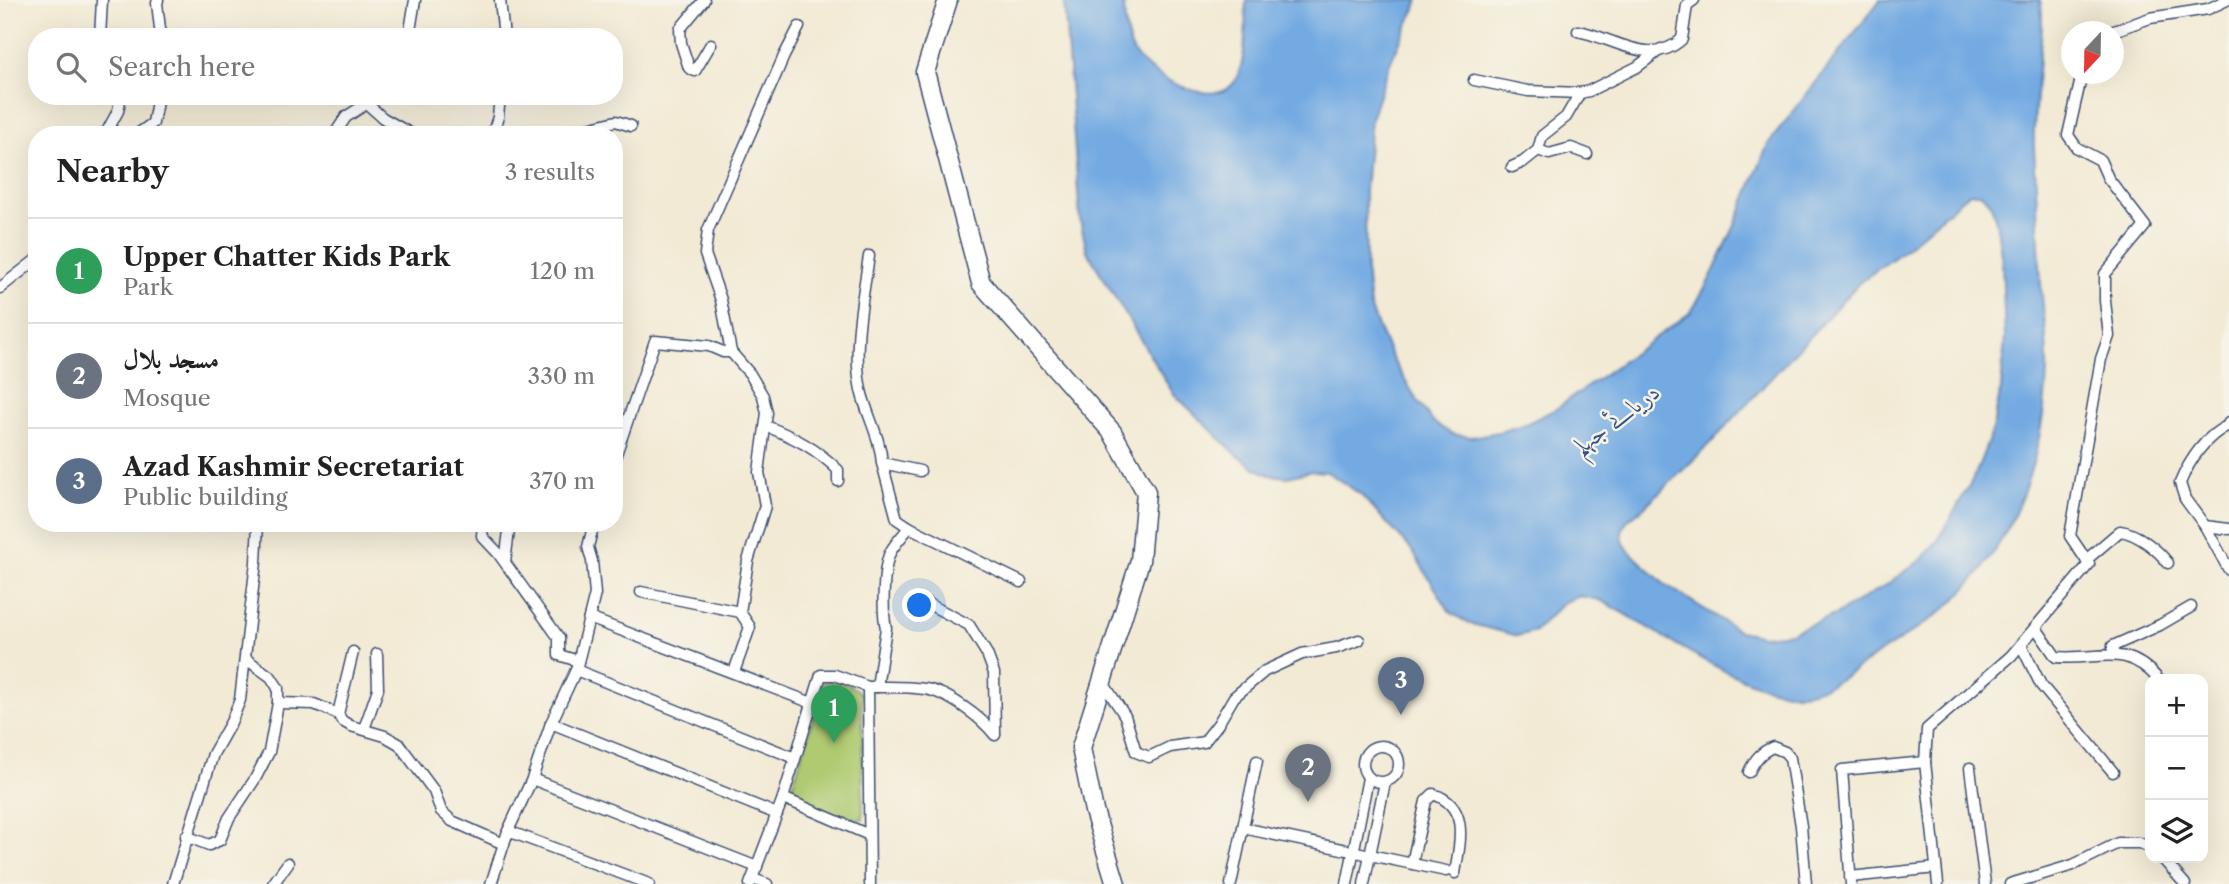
<!DOCTYPE html>
<html lang="en">
<head>
<meta charset="utf-8">
<style>
	:root { --surface:#fff; --page:#f6f6f6; --text:#222; --muted:#767676; --line:#e0e0e0; --accent:#1f6fb2 }
	body { margin:0; font-family:"Libre Caslon Text",Amiri,serif; background:var(--page); color:var(--text) }
	.controls { position:absolute; right:21px; bottom:21px; display:grid; overflow:hidden; border-radius:14px; box-shadow:0 7px 28px #0002 }
	.controls button { width:63px; height:63px; display:grid; place-items:center; padding:0; border:0; border-bottom:2px solid var(--line); background:var(--surface); color:var(--text); font:35px sans-serif }
	.compass { position:absolute; left:2061px; top:21px; width:63px; height:63px; border-radius:50%; background:var(--surface); box-shadow:0 7px 28px #0002; rotate:202deg }
	.you { position:absolute; left:920px; top:606px; width:24px; height:24px; margin:-18px; border:5px solid #fff; border-radius:50%; background:#1a73e8; box-shadow:0 0 0 10px #1a73e833 }
	.badge { display:grid; place-items:center; width:46px; height:46px; border-radius:50%; background:var(--accent); color:#fff; font-size:23px; font-weight:700 }
	.pin { position:absolute; translate:-50% -58px; filter:drop-shadow(0 2px 4px #0008) }
	.pin::after { content:''; position:absolute; top:37px; width:24px; height:21px; background:inherit; clip-path:polygon(0 0,100% 0,50% 100%) }
	.list { margin:0; padding:0; list-style:none }
	h2 { display:flex; justify-content:space-between; align-items:center; height:91px; margin:0; padding:0 28px; font-size:30px }
	h2 small { font-size:23px; font-weight:400; color:var(--muted) }
	.list li { display:grid; grid-template-columns:46px 1fr auto; gap:21px; align-items:center; box-sizing:border-box; height:105px; padding:0 28px; border-top:2px solid var(--line) }
	.list b { display:block; font-size:26px; white-space:nowrap }
	.list p { margin:0; font-size:23px; white-space:nowrap; color:var(--muted) }
	.list em { font-size:23px; font-style:normal; color:var(--muted) }
	.icon { flex:none; width:38px; height:38px; fill:none; stroke:currentColor; stroke-width:2; stroke-linecap:round; stroke-linejoin:round }
	.map { position:relative; flex:none; width:2229px; height:884px; overflow:hidden }
	.search { position:absolute; background:var(--surface); box-shadow:0 7px 28px #0002; left:28px; top:28px; width:595px; height:77px; display:flex; align-items:center; gap:18px; box-sizing:border-box; padding:0 24px; border-radius:28px; color:var(--muted); font-size:26px }
	.panel { position:absolute; background:var(--surface); box-shadow:0 7px 28px #0002; left:28px; top:126px; width:595px; height:406px; border-radius:28px }
	.map>svg:first-child { display:block }
	.green { fill:#afca71; stroke:#657c68; stroke-width:2 }
	.water { fill:#73aae2; stroke:#476ca0; stroke-width:2; fill-rule:evenodd }
	.lines { fill:none; stroke-linecap:round; stroke-linejoin:round }
	.street-casing { stroke:#3b4b70; stroke-width:13 }
	.highway-casing { stroke:#3b4b70; stroke-width:21 }
	.street { stroke:#fff; stroke-width:10 }
	.highway { stroke:#fff; stroke-width:18 }
	.labels { text-anchor:middle; dominant-baseline:central; stroke-width:5; stroke-linejoin:round; paint-order:stroke }
	.water-label { font-size:23px; font-style:italic; fill:#355486; stroke:#f7f3e8 }
</style>
</head>
<body>
<div class="map">
<svg width="2229" height="884" viewBox="0 0 2229 884">
	<rect width="100%" height="100%" fill="#f7f3e8"/>
	<filter id="ink" filterUnits="userSpaceOnUse"><feTurbulence type="fractalNoise" baseFrequency=".0143" numOctaves="2"/><feDisplacementMap in="SourceGraphic" scale="14" xChannelSelector="R" yChannelSelector="G"/><feConvolveMatrix kernelMatrix="1 2 1 2 8 2 1 2 1" color-interpolation-filters="sRGB"/></filter>
	<filter id="wash" filterUnits="userSpaceOnUse"><feTurbulence type="fractalNoise" baseFrequency=".00686" numOctaves="4" result="noise"/><feDisplacementMap in="SourceGraphic" scale="28" xChannelSelector="R" yChannelSelector="G"/><feGaussianBlur stdDeviation="1.57" result="paint"/><feColorMatrix in="noise" values="0 0 0 0 0 0 0 0 0 0 0 0 0 0 0 0 0 1.4 0 .05"/><feComposite in="paint" operator="in"/></filter>
	<g filter="url(#wash)">
		<rect width="100%" height="100%" fill="#f2ead4"/>
		<path class="green" d="M 831,681 C 844,682 853,685 862,695 L 863,819 C 839,820 806,811 791,791 L 824,682 Z"/>
		<path class="water" d="M 1064,0 L 1124,0 C 1124,17 1125,38 1134,53 C 1147,75 1211,108 1232,85 C 1248,68 1245,22 1246,0 L 1419,0 L 1390,63 L 1371,119 L 1365,191 L 1366,270 L 1370,306 L 1380,332 L 1393,360 L 1417,400 L 1433,422 L 1452,434 L 1471,437 L 1499,432 L 1526,424 L 1556,409 L 1691,312 L 1712,275 L 1736,223 L 1768,144 L 1880,0 L 2040,0 C 2044,18 2041,39 2039,58 C 2037,87 2033,118 2034,147 C 2036,193 2039,239 2041,285 C 2043,312 2048,341 2047,369 C 2044,452 2018,535 1960,595 C 1938,617 1909,634 1883,651 C 1858,667 1825,695 1794,693 C 1735,688 1653,628 1600,600 L 1580,596 L 1564,602 L 1535,631 L 1518,636 L 1468,623 L 1450,612 L 1411,549 L 1360,494 L 1327,472 L 1312,471 L 1288,477 L 1269,475 L 1255,468 L 1237,455 L 1173,393 L 1087,251 L 1080,220 ZM 1969,193 L 1980,193 L 1990,202 L 1996,221 L 2002,261 L 2005,337 L 2001,389 L 1992,431 L 1975,475 L 1939,539 L 1922,559 L 1886,585 L 1835,615 L 1790,633 L 1763,636 L 1739,631 L 1663,583 L 1629,551 L 1622,540 L 1622,531 L 1627,521 L 1642,509 L 1710,444 L 1860,282 L 1899,254 Z"/>
	</g>
	<g filter="url(#ink)">
		<g class="lines">
			<g class="street-casing">
				<g id="street">
					<path d="M 158,0 L 157,3 L 161,37"/>
					<path d="M 500,0 L 504,37"/>
					<path d="M 704,0 L 680,29 L 681,43 L 689,68 L 695,71 L 711,44"/>
					<path d="M 1578,31 C 1612,37 1651,68 1682,39 L 1687,5 L 1694,0"/>
					<path d="M 2111,32 L 2150,18 L 2208,9 L 2227,0"/>
					<path d="M 100,37 L 102,0"/>
					<path d="M 409,37 L 415,0"/>
					<path d="M 1474,80 L 1528,91 L 1580,93 L 1589,91 L 1637,67 L 1661,49"/>
					<path d="M 366,103 L 383,118 L 413,135"/>
					<path d="M 105,135 L 118,111 L 121,96"/>
					<path d="M 136,135 L 153,123 L 158,96"/>
					<path d="M 334,135 L 346,117 L 378,96"/>
					<path d="M 492,135 L 498,117 L 500,96"/>
					<path d="M 560,135 L 616,121 L 631,126"/>
					<path d="M 1538,150 L 1549,154 L 1571,148 L 1587,154"/>
					<path d="M 1512,167 L 1523,162 L 1538,150 L 1542,136 L 1566,117 L 1580,93"/>
					<path d="M 869,256 C 863,297 852,349 861,390 C 867,416 880,436 882,463 L 920,471"/>
					<path d="M 0,288 L 37,259"/>
					<path d="M 2229,422 L 2229,425 C 2206,435 2189,461 2180,483 L 2185,499 L 2205,526 L 2229,529"/>
					<path d="M 766,426 C 794,437 817,449 838,470 L 838,481"/>
					<path d="M 614,460 L 655,341 L 709,346 L 723,352 L 731,352"/>
					<path d="M 882,463 L 897,519 L 909,527"/>
					<path d="M 483,523 L 482,536 L 498,553 L 559,638 L 559,655 L 578,661"/>
					<path d="M 2205,526 L 2229,570"/>
					<path d="M 2086,560 L 2120,531 C 2137,533 2157,549 2168,563"/>
					<path d="M 505,562 L 510,523"/>
					<path d="M 641,592 L 740,612 L 750,627 L 734,672"/>
					<path d="M 919,599 L 969,625 L 987,654 L 994,673 L 995,734"/>
					<path d="M 740,612 L 748,561 L 765,506 L 759,472 L 767,413 L 763,396 L 750,374 L 731,352 L 721,300 L 705,254 L 708,230 L 784,56 L 799,27"/>
					<path d="M 589,618 L 812,703"/>
					<path d="M 2036,628 L 2056,657 C 2099,661 2125,641 2158,679"/>
					<path d="M 2021,645 L 2041,685 L 2113,772"/>
					<path d="M 2113,655 L 2113,646 L 2160,625 L 2191,607"/>
					<path d="M 576,670 L 795,758"/>
					<path d="M 1102,681 L 1125,716 L 1136,752 L 1149,757 L 1170,747 L 1204,742 L 1218,724 L 1234,697 L 1265,671 L 1302,654 L 1336,648 L 1359,640"/>
					<path d="M 877,687 L 886,628 C 882,611 883,572 889,555 C 893,545 903,536 909,527 L 1021,582"/>
					<path d="M 278,703 L 314,704 L 338,714 L 342,721 L 351,726 L 385,736 L 399,744 L 434,791 L 441,811 L 452,821 L 504,844"/>
					<path d="M 338,714 L 353,652"/>
					<path d="M 551,723 L 777,814"/>
					<path d="M 364,729 L 378,689 L 377,654"/>
					<circle cx="1381" cy="764" r="18"/>
					<path d="M 1925,762 L 1938,884"/>
					<path d="M 1970,768 L 1985,884"/>
					<path d="M 1749,772 C 1755,759 1761,752 1773,747 L 1785,752 L 1790,758 L 1801,826 L 1806,884"/>
					<path d="M 532,779 L 757,867"/>
					<path d="M 783,798 L 869,835"/>
					<path d="M 1243,828 L 1446,871"/>
					<path d="M 508,831 L 649,884"/>
					<path d="M 186,836 L 209,845 L 220,840 L 229,818 L 255,779 L 269,752 L 278,703 L 278,688 L 271,677 L 246,659"/>
					<path d="M 2162,858 L 2185,884"/>
					<path d="M 1412,863 L 1426,801 L 1433,794 C 1470,806 1460,843 1455,873"/>
					<path d="M 1850,877 L 1936,868"/>
					<path d="M 753,879 L 767,884"/>
					<path d="M 173,884 L 213,754 L 231,722 L 240,700 L 256,562 L 258,523"/>
					<path d="M 273,884 L 288,863"/>
					<path d="M 491,884 L 508,831 L 532,779 L 551,723 L 576,670 L 595,594 L 592,561 L 588,547 L 594,523"/>
					<path d="M 750,884 L 783,798 L 821,675 L 835,675 L 868,687"/>
					<path d="M 870,884 L 868,687 C 887,687 906,686 925,689 C 947,692 981,717 995,735"/>
					<path d="M 1231,884 L 1257,761"/>
					<path d="M 1347,884 L 1368,778"/>
					<path d="M 1364,884 L 1385,782"/>
					<path d="M 1851,884 L 1842,770 L 1925,762 L 1927,729 L 2011,656 L 2089,564 L 2070,536 L 2101,359 L 2109,336 L 2105,301 L 2105,274 L 2145,226 L 2108,178 L 2100,160 L 2077,148 L 2068,135 L 2082,74"/>
					<path d="M 2010,884 L 2073,865 L 2118,843 L 2139,843 L 2150,847"/>
				</g>
			</g>
			<g class="highway-casing">
				<path id="highway" d="M 948,0 L 925,72 L 981,283 L 1112,432 L 1146,492 L 1140,561 L 1081,748 L 1094,811 L 1116,884"/>
			</g>
			<use href="#street" class="street"/>
			<use href="#highway" class="highway"/>
		</g>
	</g>
	<g class="labels">
		<g class="water-label">
			<text transform="translate(1616 419) rotate(-37)">دریائے جہلم</text>
		</g>
	</g>
</svg>
<div class="controls">
<button>+</button>
<button>−</button>
<button><svg class="icon" aria-label="layers" viewBox="0 0 24 24"><path d="M12 4l9 5-9 5-9-5zM3 14l9 5 9-5"/></svg></button>
</div>
<svg class="compass" viewBox="-18 -18 36 36"><path d="M0-13l5 13h-10z" fill="#e53935"/><path d="M0 13l5-13h-10z" fill="#767676"/></svg>
<div class="you"></div>
<div class="pin badge" style="left:834px;top:743px;background:#2e9e5b">1</div>
<div class="pin badge" style="left:1308px;top:802px;background:#6b7280">2</div>
<div class="pin badge" style="left:1401px;top:715px;background:#5c6f8a">3</div>
<div class="search"><svg class="icon" aria-label="search" viewBox="0 0 24 24"><circle cx="10" cy="10" r="6"/><path d="M15 15l6 6"/></svg>Search here</div>
<section class="panel">
<h2>Nearby<small>3 results</small></h2>
<ul class="list">
<li><span class="badge" style="background:#2e9e5b">1</span><div><b>Upper Chatter Kids Park</b><p>Park</p></div><em>120 m</em></li>
<li><span class="badge" style="background:#6b7280">2</span><div><b>مسجد بلال</b><p>Mosque</p></div><em>330 m</em></li>
<li><span class="badge" style="background:#5c6f8a">3</span><div><b>Azad Kashmir Secretariat</b><p>Public building</p></div><em>370 m</em></li>
</ul>
</section>
</div>
</body>
</html>
